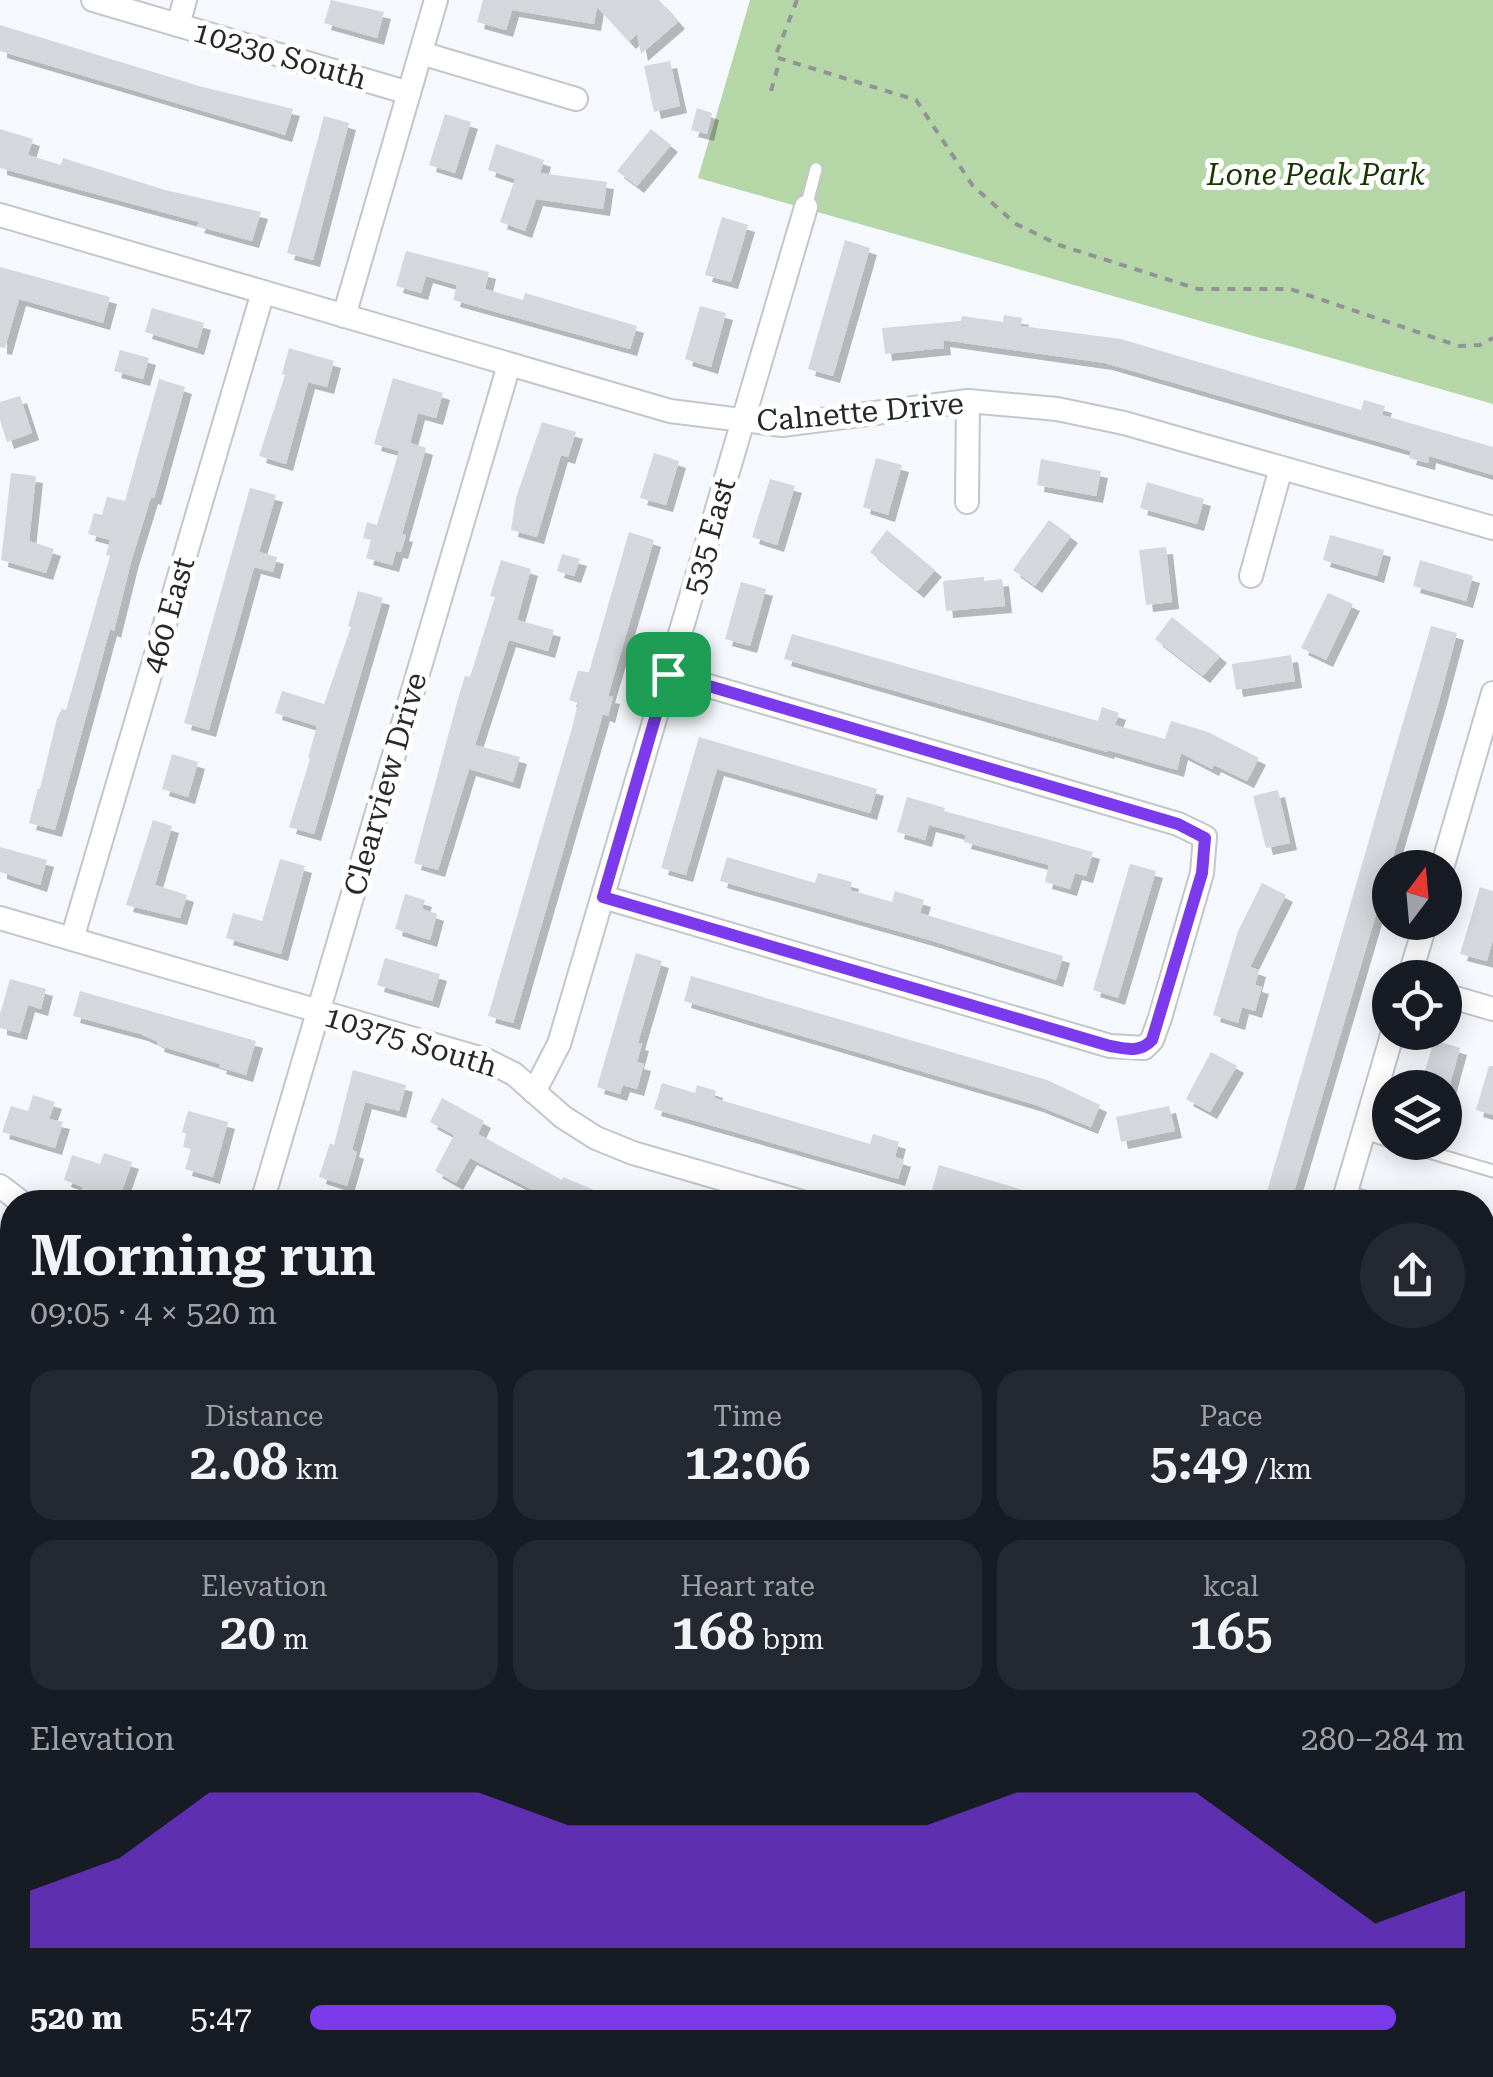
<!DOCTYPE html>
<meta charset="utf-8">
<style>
:root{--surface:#171b24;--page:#242831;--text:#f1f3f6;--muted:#9ea1a6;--accent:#7c3aed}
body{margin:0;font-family:"Roboto Serif",serif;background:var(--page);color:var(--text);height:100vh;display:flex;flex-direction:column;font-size:38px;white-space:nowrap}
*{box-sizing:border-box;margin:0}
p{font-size:32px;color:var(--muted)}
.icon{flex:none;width:55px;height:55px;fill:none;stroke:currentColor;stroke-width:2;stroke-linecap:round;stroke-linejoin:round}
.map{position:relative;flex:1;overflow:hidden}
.details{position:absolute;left:0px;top:1190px;width:1495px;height:888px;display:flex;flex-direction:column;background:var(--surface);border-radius:40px 40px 0 0;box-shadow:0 5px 25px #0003}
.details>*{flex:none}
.needle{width:65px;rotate:16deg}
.fabs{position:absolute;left:1372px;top:850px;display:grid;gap:20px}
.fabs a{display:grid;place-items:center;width:90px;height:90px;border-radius:50%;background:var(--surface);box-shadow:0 5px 25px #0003;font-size:50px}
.pin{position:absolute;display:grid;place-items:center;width:85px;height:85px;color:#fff;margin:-42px;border-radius:20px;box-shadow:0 5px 15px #0006}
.round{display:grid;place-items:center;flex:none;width:105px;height:105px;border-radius:52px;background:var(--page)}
.overview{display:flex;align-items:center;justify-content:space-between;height:170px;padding:0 30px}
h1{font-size:55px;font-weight:600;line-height:75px}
.metrics{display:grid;grid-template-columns:repeat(3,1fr);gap:15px;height:170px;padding:10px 30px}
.metrics div{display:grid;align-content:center;border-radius:25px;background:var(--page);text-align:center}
.metrics b{font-size:50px;font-weight:600}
.metrics small{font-size:28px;font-weight:400}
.metrics p{font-size:28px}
.chart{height:280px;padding:20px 30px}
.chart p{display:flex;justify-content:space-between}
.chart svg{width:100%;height:180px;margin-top:10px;fill:var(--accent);opacity:.7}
ul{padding:0 30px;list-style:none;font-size:32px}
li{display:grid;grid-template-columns:160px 120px 1fr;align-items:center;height:75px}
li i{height:25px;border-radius:12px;background:var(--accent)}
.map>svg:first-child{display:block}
</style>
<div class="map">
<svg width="1493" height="2077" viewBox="0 0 1493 2077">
<defs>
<filter id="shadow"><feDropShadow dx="7" dy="7" stdDeviation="0" flood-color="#0004"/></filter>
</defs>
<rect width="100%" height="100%" fill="#f5f8fc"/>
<polygon fill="#b5d6a6" points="750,0 1493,0 1493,404 698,178"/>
<g fill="#d4d7db" filter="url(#shadow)">
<polygon points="331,0 384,12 377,38 324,23"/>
<polygon points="483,0 659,0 678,22 641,54 637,34 629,42 597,7 594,24 512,10 506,30 477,22"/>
<polygon points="0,25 199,86 293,109 285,135 0,51"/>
<polygon points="670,61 680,106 654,112 644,66"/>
<polygon points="697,108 712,113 707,134 691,130"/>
<polygon points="445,114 471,122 455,173 429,165"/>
<polygon points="324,116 349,123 313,260 287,253"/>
<polygon points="0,129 33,139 28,155 61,165 63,158 165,190 261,212 252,241 197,226 199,222 0,168"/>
<polygon points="651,129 671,145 637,186 617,171"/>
<polygon points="496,144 544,160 540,173 607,182 603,209 536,199 525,231 500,222 515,179 488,170"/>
<polygon points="722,217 748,225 731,282 705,275"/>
<polygon points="845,240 870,248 833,376 808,369"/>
<polygon points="406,251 489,272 485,289 523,300 525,293 637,326 630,349 453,300 457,285 426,276 421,293 396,286"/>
<polygon points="0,267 110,297 103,323 19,299 5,348 0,347"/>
<polygon points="700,306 726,313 711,367 685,359"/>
<polygon points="152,308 204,323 197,348 145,332"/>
<polygon points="1004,315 1022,318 1021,326 1121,339 1361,410 1364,400 1385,406 1382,415 1493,447 1493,475 1429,456 1428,463 1409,458 1411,451 1105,363 943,340 944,348 885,354 882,328 961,321 962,316 1003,322"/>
<polygon points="289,348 334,361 327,387 308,382 286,464 259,456 285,375 282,374"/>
<polygon points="120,350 149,358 143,379 114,371"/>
<polygon points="393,378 443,393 436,418 418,413 410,443 426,448 402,534 406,535 401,552 396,551 392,565 366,558 371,540 363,538 367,522 377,525 399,451 374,444"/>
<polygon points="159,379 185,387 154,498 151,497 131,562 114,631 110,629 55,830 29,823 38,788 40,789 57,718 62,709 66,710 110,556 106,555 110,540 88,534 94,513 102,515 107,497 125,501"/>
<polygon points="20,396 32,433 7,442 0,420 0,402"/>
<polygon points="542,422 576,432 568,457 561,455 537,537 511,530 516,498"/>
<polygon points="654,453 679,461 666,505 640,498"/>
<polygon points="876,458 902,465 888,515 863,507"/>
<polygon points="1041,459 1101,471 1096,496 1037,485"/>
<polygon points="11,473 36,476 29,541 54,549 46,573 1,560"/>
<polygon points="770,479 795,486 777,545 752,537"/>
<polygon points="1147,482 1204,499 1197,524 1140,508"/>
<polygon points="250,488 276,495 259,552 277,557 273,572 254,567 209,730 184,723"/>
<polygon points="1049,520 1071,536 1035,586 1013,570"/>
<polygon points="887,530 935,570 917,591 870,552"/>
<polygon points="629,532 654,540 608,696 613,697 608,716 603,714 513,1023 488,1016 572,728 578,703 569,700 578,671 589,672"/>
<polygon points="1330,535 1384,550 1377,576 1323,560"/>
<polygon points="1166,547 1172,602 1146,605 1139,550"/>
<polygon points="562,554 580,559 574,576 557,571"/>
<polygon points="501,560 531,569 517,620 554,630 548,651 509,640 475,745 520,757 513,782 469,769 438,870 414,863 459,695 465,676 470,677 495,597 490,596"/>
<polygon points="1420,560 1473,576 1466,601 1413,586"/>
<polygon points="984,577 984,581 1002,579 1005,606 946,611 943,581"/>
<polygon points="741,582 766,589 750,646 725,639"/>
<polygon points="358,591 383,598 314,834 289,827 310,759 308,758 317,726 275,713 282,691 324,704 351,627 348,626"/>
<polygon points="1328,593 1353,604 1326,660 1301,648"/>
<polygon points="1172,617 1220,656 1203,676 1155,639"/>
<polygon points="1431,626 1457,633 1439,701 1291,1202 1264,1202"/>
<polygon points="792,634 1098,721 1102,707 1119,713 1115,725 1165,739 1171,721 1208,732 1259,758 1247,781 1214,765 1212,769 1181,753 1177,770 1108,750 1107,752 784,659"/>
<polygon points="1291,655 1295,681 1236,690 1232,664"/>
<polygon points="699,737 877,789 870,813 717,769 686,875 661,868"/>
<polygon points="172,754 198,762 188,797 162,789"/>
<polygon points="1278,790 1290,843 1266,848 1253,796"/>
<polygon points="907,797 945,808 944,811 1093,852 1086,876 1075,873 1070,889 1045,882 1049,865 964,842 966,835 929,825 925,840 897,832"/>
<polygon points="153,820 172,826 155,885 187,895 180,918 126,905"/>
<polygon points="0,847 47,860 40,885 0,872"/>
<polygon points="727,857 815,883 818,873 852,882 850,890 892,902 895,891 924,900 920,913 1063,956 1056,980 933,941 720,881"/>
<polygon points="280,859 305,866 281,954 226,938 233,913 262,921"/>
<polygon points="1130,864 1156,871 1118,998 1093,990"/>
<polygon points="1262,883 1286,895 1250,967 1259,970 1255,985 1262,987 1255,1011 1242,1007 1238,1023 1213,1015 1238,931"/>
<polygon points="1480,887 1493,891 1493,939 1487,961 1460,954"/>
<polygon points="405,894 425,900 422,909 437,914 430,940 395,929"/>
<polygon points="636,953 662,961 638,1043 642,1044 637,1062 644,1064 637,1089 623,1085 620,1094 597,1087"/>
<polygon points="385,958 440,974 432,1001 377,985"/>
<polygon points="691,976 1047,1080 1100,1105 1091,1127 1036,1105 684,1001"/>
<polygon points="10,979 46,989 41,1009 28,1005 20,1033 0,1028 0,1014"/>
<polygon points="80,991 256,1041 246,1075 219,1067 220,1064 157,1045 158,1042 141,1034 73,1016"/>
<polygon points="1434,1040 1460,1048 1449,1088 1420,1088"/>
<polygon points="1211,1052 1237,1066 1210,1112 1186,1099"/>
<polygon points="1489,1066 1493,1066 1493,1115 1476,1110"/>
<polygon points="353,1070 406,1085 399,1111 365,1102 352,1150 357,1152 347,1186 319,1177 330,1143 334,1145"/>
<polygon points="662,1083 695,1093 697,1085 716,1091 714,1098 870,1144 873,1134 899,1142 895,1157 904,1160 898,1179 654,1109"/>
<polygon points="33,1095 55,1102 49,1119 63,1122 55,1148 2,1132 11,1106 28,1111"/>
<polygon points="442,1098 484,1121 478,1134 562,1180 563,1177 622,1202 556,1202 470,1158 456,1183 435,1171 454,1135 430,1122"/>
<polygon points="1169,1106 1175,1131 1121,1142 1116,1117"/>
<polygon points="188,1111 228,1122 213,1177 185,1169 191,1149 183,1147 186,1134 182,1132"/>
<polygon points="104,1153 132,1162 119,1199 102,1193 101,1199 81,1192 83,1187 64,1180 72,1155 100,1164"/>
<polygon points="939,1165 1050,1198 1050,1202 979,1202 932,1190"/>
</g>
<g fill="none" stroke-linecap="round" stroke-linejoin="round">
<g stroke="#c3c6ca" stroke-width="15">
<g id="lane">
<polyline points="806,207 816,169"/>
<polyline points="1364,1133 1390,1141"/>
<polyline points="1395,1142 1493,1171"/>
<polyline points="1346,1192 1384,1202"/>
<polyline points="1482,1231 1493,1234"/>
<polyline points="1482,1487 1493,1489"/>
</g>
</g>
<g stroke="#c3c6ca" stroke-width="26">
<g id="street">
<polyline points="93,0 409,93"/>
<polyline points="178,25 185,0"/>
<polyline points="421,53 576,99"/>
<polyline points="0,215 670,411 782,425 968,401 1057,409 1124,423 1493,528"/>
<polyline points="344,316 436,0"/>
<polyline points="967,502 968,401"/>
<polyline points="1251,576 1281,468"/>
<polyline points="1442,868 1493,693"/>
<polyline points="603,897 1110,1046 1144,1048 1152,1040 1160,1018 1202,873 1205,837 1178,824 668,674"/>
<polyline points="0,918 486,1060 514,1074 563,1117 596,1138 633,1153 802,1202"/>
<polyline points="72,939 263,292"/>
<polyline points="1409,978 1426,922"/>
<polyline points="1445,995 1493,1009"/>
<polyline points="534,1092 559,1044 806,207"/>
<polyline points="0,1186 21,1202"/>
<polyline points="262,1202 509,365"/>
<polyline points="1343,1202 1393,1032"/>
<polyline points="1482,1660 1493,1663"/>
<polyline points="0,1725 12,1729"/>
<polyline points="910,2065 932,2077"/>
<polyline points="1447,2065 1488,2077"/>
<polyline points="4,2077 12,2049"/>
<polyline points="279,2077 282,2065"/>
<polyline points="998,2077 1006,2065"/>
</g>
</g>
<g stroke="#c3c6ca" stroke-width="39">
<g id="primary">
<polyline points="1482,1864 1493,1827"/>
<polyline points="1421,2077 1425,2065"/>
</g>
</g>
<g stroke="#919395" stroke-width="4" stroke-dasharray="8 8" stroke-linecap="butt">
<polyline points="797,0 775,57 916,100 973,186 1016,224 1059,245 1198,289 1290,289 1459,346 1480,345 1493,338"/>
<polyline points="771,91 780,59"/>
<polyline points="1482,1266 1493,1269"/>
<polyline points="1485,1304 1493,1277"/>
<polyline points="1482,1450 1493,1453"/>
</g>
<use href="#lane" stroke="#fff" stroke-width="11"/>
<use href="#street" stroke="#fff" stroke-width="22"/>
<use href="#primary" stroke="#fff" stroke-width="35"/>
</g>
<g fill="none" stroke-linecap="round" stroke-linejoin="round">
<g stroke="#fff" stroke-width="20">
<path id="route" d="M 668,674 L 1178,824 L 1205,838 L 1202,873 L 1152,1040 C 1140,1053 1126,1049 1110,1046 L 603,897 Z"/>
</g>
<use href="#route" stroke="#7c3aed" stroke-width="12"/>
</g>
<g text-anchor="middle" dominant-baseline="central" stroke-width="10" stroke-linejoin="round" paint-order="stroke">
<g font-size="30" fill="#272829" stroke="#fff">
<text transform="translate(280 55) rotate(16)">10230 South</text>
<text transform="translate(860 412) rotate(-5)">Calnette Drive</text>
<text transform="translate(709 536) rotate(-74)">535 East</text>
<text transform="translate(168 615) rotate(-74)">460 East</text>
<text transform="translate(385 784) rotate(-74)">Clearview Drive</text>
<text transform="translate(411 1041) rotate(17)">10375 South</text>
</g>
<g font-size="30" font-style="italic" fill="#163502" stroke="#fff">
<text x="1316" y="174">Lone Peak Park</text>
</g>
</g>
</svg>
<div class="fabs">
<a><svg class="needle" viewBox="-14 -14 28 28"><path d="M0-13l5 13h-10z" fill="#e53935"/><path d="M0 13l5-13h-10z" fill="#9ea1a6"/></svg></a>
<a><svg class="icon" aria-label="locate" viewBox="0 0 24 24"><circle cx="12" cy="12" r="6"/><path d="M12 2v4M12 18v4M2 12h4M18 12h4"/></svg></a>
<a><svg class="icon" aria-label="layers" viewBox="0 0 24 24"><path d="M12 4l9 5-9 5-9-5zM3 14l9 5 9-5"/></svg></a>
</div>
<div class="pin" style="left:668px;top:674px;background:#1e9e55"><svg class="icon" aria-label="arrive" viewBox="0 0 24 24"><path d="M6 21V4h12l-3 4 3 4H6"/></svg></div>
<section class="details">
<div class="overview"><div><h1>Morning run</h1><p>09:05 · 4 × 520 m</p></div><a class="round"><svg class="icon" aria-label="share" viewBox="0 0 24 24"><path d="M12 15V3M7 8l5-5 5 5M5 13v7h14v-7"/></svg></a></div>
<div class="metrics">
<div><p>Distance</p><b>2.08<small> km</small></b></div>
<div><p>Time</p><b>12:06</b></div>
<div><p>Pace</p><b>5:49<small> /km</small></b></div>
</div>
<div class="metrics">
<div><p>Elevation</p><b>20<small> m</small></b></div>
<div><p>Heart rate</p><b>168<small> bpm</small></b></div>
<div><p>kcal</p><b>165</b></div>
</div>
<div class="chart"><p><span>Elevation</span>280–284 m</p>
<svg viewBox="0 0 160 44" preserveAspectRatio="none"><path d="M0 44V30L10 22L20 6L30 6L40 6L50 6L60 14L70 14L80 14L90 14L100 14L110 6L120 6L130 6L140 22L150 38L160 30V44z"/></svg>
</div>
<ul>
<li><b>520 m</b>5:47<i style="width:94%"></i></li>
</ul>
</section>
</div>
